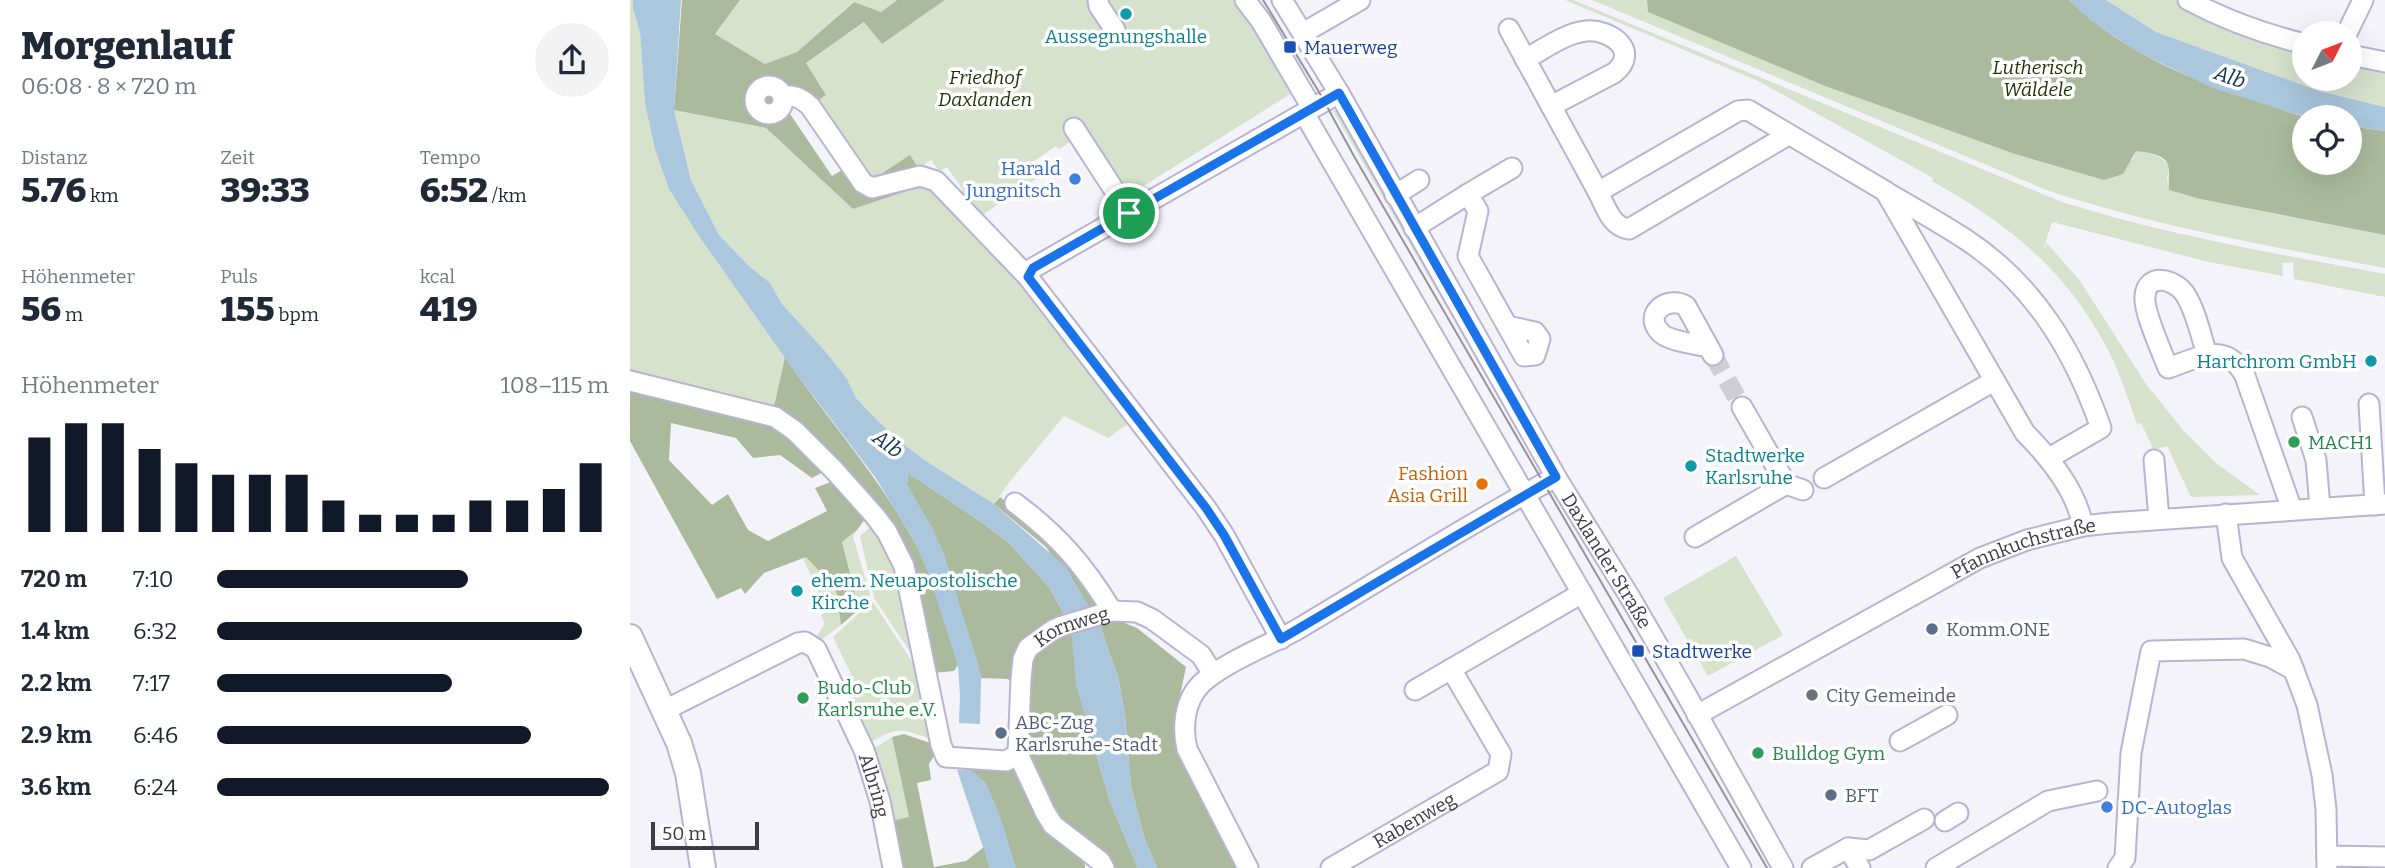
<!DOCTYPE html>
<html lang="de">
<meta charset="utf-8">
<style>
:root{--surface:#fff;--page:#f2f2f3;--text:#1f2937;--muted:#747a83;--accent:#111827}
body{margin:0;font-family:Bitter,serif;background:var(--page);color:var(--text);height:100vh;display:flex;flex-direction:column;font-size:26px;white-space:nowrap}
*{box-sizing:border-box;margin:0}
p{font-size:23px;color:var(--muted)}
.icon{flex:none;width:38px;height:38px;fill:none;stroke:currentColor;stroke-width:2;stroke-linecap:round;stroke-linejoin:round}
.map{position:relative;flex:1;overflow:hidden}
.details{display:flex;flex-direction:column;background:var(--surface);width:630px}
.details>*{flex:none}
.needle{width:46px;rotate:48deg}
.controls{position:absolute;left:1662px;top:21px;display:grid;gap:14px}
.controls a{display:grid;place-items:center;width:70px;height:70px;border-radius:50%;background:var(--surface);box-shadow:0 7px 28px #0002;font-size:35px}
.scale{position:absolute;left:21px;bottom:18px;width:108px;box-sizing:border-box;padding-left:7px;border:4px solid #3d3a47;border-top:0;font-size:19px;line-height:24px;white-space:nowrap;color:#3d3a47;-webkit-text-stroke:5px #fff;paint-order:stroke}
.pin{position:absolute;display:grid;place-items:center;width:60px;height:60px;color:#fff;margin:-30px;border:4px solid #fff;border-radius:50%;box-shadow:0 2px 7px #0007}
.round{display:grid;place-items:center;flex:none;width:74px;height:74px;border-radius:37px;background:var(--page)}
.head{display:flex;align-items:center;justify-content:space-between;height:119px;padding:0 21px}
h1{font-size:38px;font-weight:800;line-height:52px}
.metrics{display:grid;grid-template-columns:repeat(3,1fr);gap:10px;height:119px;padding:7px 21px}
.metrics div{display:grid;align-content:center}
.metrics b{font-size:35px;font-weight:800}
.metrics small{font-size:19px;font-weight:400}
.metrics p{font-size:19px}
.chart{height:196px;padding:14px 21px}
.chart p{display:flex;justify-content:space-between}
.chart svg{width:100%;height:126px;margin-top:7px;stroke:var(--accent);stroke-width:6}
ul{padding:0 21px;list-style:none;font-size:23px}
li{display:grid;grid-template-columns:112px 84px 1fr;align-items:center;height:52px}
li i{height:18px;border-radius:9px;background:var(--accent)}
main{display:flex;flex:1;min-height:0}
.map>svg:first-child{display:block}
</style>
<main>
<section class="details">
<div class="head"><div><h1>Morgenlauf</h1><p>06:08 · 8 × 720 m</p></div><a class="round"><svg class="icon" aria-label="share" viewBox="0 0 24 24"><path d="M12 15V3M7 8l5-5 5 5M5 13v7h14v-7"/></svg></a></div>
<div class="metrics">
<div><p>Distanz</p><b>5.76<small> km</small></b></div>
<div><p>Zeit</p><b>39:33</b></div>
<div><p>Tempo</p><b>6:52<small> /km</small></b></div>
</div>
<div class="metrics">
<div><p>Höhenmeter</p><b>56<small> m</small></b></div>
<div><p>Puls</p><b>155<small> bpm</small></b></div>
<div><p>kcal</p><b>419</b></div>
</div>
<div class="chart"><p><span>Höhenmeter</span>108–115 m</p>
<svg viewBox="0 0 160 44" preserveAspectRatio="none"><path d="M5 44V11M15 44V6M25 44V6M35 44V15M45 44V20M55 44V24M65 44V24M75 44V24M85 44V33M95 44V38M105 44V38M115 44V38M125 44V33M135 44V33M145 44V29M155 44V20"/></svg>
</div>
<ul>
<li><b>720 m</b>7:10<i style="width:64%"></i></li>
<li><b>1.4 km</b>6:32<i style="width:93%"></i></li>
<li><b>2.2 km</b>7:17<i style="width:60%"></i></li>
<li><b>2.9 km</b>6:46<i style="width:80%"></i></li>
<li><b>3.6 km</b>6:24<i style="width:100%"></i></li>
</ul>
</section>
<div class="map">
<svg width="1755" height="868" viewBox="0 0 1755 868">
<rect width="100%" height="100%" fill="#f4f3fa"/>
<g fill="#d6e2cc">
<polygon points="0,0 3,0 3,9 10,32 15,103 116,303 155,357 143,411 0,371"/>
<polygon points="110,0 267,0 251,12 223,2 167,52 135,64 85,34"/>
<polygon points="315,0 604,0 617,17 662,93 496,197 454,133 429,149 426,146 401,163 409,177 351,216 329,193 333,190 317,167 309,171 301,160 289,168 242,180 186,102 196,95 176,63 235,22 252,44"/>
<path d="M 935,0 L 943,0 L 1432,202 C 1537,235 1647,254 1755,274 L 1755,297 L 1664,279 L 1663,262 L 1652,263 L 1653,276 L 1579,262 L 1422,222 L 1413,251 L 1417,243 L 1450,281 L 1516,384 L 1553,430 L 1586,463 L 1630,495 L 1561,497 L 1537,446 L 1524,450 L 1511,423 L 1507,424 C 1499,402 1492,379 1482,358 C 1440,273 1383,227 1302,181 L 1303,178 L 1128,81 Z"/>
<path d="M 962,0 L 1017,0 L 1018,12 L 1195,86 L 1385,154 L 1473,179 L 1503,159 L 1506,151 C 1519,152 1531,155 1539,166 L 1537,178 L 1539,190 L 1570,199 L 1755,235 L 1755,268 C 1643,247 1528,227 1419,191 Z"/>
<polygon points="1476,0 1544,0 1580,18 1675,51 1675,79 1720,79 1720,62 1755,69 1755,107 1689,91 1526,32"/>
<polygon points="702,109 708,112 914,472 912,473"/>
<polygon points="44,110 136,128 223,209 298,184 388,275 499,423 478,438 434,416 381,480 364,504 296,461 268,440 245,418 226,398 217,379 195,351 152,304 140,283 119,266 89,235 61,180"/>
<polygon points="246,522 264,554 285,659 244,598 230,536"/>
<polygon points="227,530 223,537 240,594 237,601 227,611 224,589 212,542"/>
<polygon points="1106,556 1153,635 1078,676 1033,598"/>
<polygon points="176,557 206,589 211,625 190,641 186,637 195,624 191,615 197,612 173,558"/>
<path d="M 240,603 L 244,603 L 290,674 L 304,740 C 271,729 269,725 238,744 L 209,681 L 221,674 L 203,637 Z"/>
<polygon points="262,737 279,818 261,821 240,751"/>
</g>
<g fill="#abba9d">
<polygon points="52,0 110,0 85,34 135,64 167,52 224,2 251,12 267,0 315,0 252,44 234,22 176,63 196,95 186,102 178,99 158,111 202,176 214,169 242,180 280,155 298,184 223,209 136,128 44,110"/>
<path d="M 1017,0 L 1439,0 C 1498,56 1564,81 1639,105 C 1651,109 1663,114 1675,117 L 1675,163 L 1720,163 L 1720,126 L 1755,131 L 1755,235 L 1570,199 L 1539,190 C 1538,183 1540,171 1538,165 C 1535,154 1515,152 1506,151 L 1493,174 L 1474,180 L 1385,154 L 1195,86 L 1018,12 Z"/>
<path d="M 155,357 C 196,417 244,471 280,534 C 303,574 315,621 328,665 L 324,671 L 303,673 L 278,563 L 143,411 Z"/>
<polygon points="0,387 132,420 152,430 195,471 182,478 150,455 123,458 106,438 41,423 39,460 82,505 98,494 118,530 138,541 197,511 185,488 206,480 237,516 227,530 212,542 224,589 227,611 211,625 206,589 176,557 134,573 115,594 111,588 87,599 0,441"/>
<polygon points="278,473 354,524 379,543 419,587 441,627 463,743 480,802 508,868 480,868 439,834 395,762 401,701 391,684 377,679 351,678 313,552 301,527 277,485"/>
<polygon points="370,497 408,526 485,619 507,628 556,667 544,724 547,750 607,868 527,868 515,840 501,787 495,715 488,677 470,626 416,547 364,504"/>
<polygon points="274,734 303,744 305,754 299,764 301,780 287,783 304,867 336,861 354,847 360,868 269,868 261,821 279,817 262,737"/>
<polygon points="340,763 390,763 454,853 455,868 386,868 360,793 354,782 340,770"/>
</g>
<g fill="#aac7dd">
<polygon points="3,0 51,0 44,110 61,180 89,235 119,266 140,283 152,304 195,351 217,379 226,398 245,418 268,440 296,461 364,504 436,567 470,626 488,677 495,715 501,787 515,840 527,868 508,868 480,802 446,685 441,627 419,587 379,543 354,524 278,473 277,485 302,527 313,552 347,660 351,678 350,724 329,723 330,695 328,665 296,567 281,535 245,477 160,365 69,236 39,189 25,149 15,103 10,32 3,9"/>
<polygon points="1439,0 1476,0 1526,32 1689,91 1755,107 1755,131 1720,126 1720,117 1675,117 1583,88 1508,52 1460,20"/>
<path d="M 327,770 C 332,770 339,769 343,772 C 365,784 378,845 386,868 L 360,868 Z"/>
</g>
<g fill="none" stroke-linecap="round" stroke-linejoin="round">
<polyline stroke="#cfced6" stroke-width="19" stroke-dasharray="19 10" stroke-linecap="butt" points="1083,355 1112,407"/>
<g stroke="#b9b3d3" stroke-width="23">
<g id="minor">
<polyline points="468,0 469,6 485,30"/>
<polyline points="615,0 631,21 682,108"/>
<path id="s1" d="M 652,0 L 709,93 L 926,477 L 1001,599 L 1056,694 L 1153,868"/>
<path d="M 1558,0 C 1595,20 1634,34 1675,44"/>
<polyline points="879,29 968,192"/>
<polyline points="673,33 730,0"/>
<polyline points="1717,33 1733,0"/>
<polyline points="1720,55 1755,62"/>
<path d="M 895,59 C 913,50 935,33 956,31 C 981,29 1011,51 984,73 L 921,106"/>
<circle cx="139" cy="100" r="14"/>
<path d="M 153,96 C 165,95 171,98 180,106 L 233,183 L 242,188 L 290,176 L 306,181 L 398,277 L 576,508 L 594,535 L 651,639"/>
<polyline points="674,113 1111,868"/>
<polyline points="444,128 499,213"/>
<path d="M 1158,135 L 999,229 C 981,227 976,207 968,192 L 1108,111 L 1118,110 L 1255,191 L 1395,433 C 1420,458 1446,490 1453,526"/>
<path d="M 1256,192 C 1282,207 1309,222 1335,239 C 1404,284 1444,351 1471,428 L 1419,458"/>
<polyline points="838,194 882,168"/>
<polyline points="765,195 789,180"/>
<polyline points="784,228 838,194 848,211 838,256 894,356 905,355 910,339 905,332 877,326"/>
<polyline points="398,277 403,268 709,93"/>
<path d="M 1078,347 C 1067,344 1037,341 1030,332 C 1013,315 1036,295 1056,306 L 1083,355"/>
<path d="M 1577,355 C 1571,336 1566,311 1555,294 C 1545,279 1517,272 1515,296 C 1513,311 1532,352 1538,368 C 1568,358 1596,340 1615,376 L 1662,510"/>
<polyline points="0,381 145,417 165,431 204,470 245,516 257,532 274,566 311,745 316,757 376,761 388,754"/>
<polyline points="1739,404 1745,505"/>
<polyline points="1112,407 1156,484 1173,490"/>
<polyline points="1672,417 1686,460 1690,508"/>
<polyline points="1524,460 1529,519"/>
<polyline points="1194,478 1364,381"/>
<path d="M 385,503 C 428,535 454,565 482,611"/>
<polyline points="1596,514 1602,558 1660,660 1677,705 1692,775 1696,809 1697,868"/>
<polyline points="1065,537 1156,484"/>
<polyline points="785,690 952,593"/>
<path id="s2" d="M 35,710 L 168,643 L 175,642 L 186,649 L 234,750 L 250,801 L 263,868"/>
<path id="s3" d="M 1067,715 L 1350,558 L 1397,540 L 1453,526 L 1480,523 L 1755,504"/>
<polyline points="1270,741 1317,715"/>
<polyline points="1315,821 1328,813"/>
<polyline points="1218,848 1230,868"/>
<polyline points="1697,856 1755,857"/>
<path id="s4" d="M 474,868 L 470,861 L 423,825 L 415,812 L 388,754 L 391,679 L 393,659 L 398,648 L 423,630 L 432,626 L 482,611 L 507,612 L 522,619 L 571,655 L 583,674"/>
<path d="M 618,868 L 557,749 C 552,728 554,701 571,684 C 594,662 640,645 668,629 C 754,578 838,524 926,477"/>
<path id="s5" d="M 701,868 L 868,771 L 871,754 L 821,669"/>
<polyline points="1182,868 1218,848 1239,850 1294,819"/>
<polyline points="1306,868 1418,801 1467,791"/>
<polyline points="1488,868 1495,858 1501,753 1521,651 1614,649 1640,657 1664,670"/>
</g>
</g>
<g stroke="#b9b3d3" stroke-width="28">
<polyline id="major" points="0,637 49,743 58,773 73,868"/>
</g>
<use href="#minor" stroke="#fff" stroke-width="19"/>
<use href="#major" stroke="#fff" stroke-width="24"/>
<polyline stroke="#95939d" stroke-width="2" points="633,0 689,92 725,158 1137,868"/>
</g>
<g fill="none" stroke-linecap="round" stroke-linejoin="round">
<g stroke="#fff" stroke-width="14">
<polygon id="route" points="709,93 926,477 651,639 594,535 576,508 398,277 403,268"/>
</g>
<use href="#route" stroke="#1a73e8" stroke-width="9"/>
</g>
<g fill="#0f9aa8" stroke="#fff" stroke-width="2.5">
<circle cx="496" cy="14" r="7"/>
<circle cx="1741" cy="361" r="7"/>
<circle cx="1061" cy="466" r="7"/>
<circle cx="167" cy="591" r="7"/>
</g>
<g fill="#1a4fb4" stroke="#fff" stroke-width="2.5">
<rect x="653" y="40" width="14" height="14" rx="3.5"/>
<rect x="1001" y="644" width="14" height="14" rx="3.5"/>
</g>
<g fill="#3f7fe0" stroke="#fff" stroke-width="2.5">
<circle cx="445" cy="179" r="7"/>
<circle cx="1477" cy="807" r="7"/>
</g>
<g fill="#2e9e5b" stroke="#fff" stroke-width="2.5">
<circle cx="1664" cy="442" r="7"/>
<circle cx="173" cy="698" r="7"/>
<circle cx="1128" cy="753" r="7"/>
</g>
<circle fill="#e8710a" stroke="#fff" stroke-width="2.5" cx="852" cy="484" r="7"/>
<g fill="#5c6f8a" stroke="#fff" stroke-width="2.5">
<circle cx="1302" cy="629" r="7"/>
<circle cx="371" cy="733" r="7"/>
<circle cx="1201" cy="795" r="7"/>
</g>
<circle fill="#6b7280" stroke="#fff" stroke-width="2.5" cx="1182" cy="695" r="7"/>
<g text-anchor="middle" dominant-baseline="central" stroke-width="7" stroke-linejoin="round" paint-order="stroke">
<g font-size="19" fill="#0d838f" stroke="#fff" text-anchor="start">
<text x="496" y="36" text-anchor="middle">Aussegnungshalle</text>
<text x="1727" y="361" text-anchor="end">Hartchrom GmbH</text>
<text x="1075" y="455">Stadtwerke<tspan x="1075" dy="22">Karlsruhe</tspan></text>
<text x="181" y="580">ehem. Neuapostolische<tspan x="181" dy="22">Kirche</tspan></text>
</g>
<g font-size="19" fill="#164399" stroke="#fff" text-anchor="start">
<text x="674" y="47">Mauerweg</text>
<text x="1022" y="651">Stadtwerke</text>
</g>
<g font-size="19" font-style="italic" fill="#1d3102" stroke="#fff">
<text x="1408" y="67">Lutherisch<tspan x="1408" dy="22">Wäldele</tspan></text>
<text x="355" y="77">Friedhof<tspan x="355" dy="22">Daxlanden</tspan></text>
</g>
<g font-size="19" fill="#366cbe" stroke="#fff" text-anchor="end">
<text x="431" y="168">Harald<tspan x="431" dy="22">Jungnitsch</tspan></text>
<text x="1491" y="807" text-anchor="start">DC-Autoglas</text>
</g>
<g font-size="19" fill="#27864d" stroke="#fff" text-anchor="start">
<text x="1678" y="442">MACH1</text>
<text x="187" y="687">Budo-Club<tspan x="187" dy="22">Karlsruhe e.V.</tspan></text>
<text x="1142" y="753">Bulldog Gym</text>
</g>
<g font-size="19" fill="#c56008" stroke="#fff" text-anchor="end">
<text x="838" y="473">Fashion<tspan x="838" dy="22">Asia Grill</tspan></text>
</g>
<g font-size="19" fill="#3d3a47" stroke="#fff">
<text stroke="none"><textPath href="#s3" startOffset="368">Pfannkuchstraße</textPath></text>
<text stroke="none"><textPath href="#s1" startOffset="648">Daxlander Straße</textPath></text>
<text stroke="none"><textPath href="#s4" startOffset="303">Kornweg</textPath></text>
<text stroke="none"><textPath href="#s2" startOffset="318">Albring</textPath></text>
<text stroke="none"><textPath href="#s5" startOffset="96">Rabenweg</textPath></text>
</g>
<g font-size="19" fill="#4e5e75" stroke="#fff" text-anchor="start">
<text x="1316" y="629">Komm.ONE</text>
<text x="385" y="722">ABC-Zug<tspan x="385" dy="22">Karlsruhe-Stadt</tspan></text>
<text x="1215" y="795">BFT</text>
</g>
<g font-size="19" fill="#5b616d" stroke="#fff" text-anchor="start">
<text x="1196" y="695">City Gemeinde</text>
</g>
<g font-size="21" font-style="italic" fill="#0d324a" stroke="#fff">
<text transform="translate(1600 77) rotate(19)">Alb</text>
<text transform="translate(258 444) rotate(37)">Alb</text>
</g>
</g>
</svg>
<div class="controls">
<a><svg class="needle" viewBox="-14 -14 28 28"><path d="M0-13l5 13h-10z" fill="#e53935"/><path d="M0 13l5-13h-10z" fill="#747a83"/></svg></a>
<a><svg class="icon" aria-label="locate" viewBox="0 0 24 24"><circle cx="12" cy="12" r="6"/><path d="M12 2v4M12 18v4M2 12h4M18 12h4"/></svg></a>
</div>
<div class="scale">50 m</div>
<div class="pin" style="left:499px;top:213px;background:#1e9e55"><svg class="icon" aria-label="arrive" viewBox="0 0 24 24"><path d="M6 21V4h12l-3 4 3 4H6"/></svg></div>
</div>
</main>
